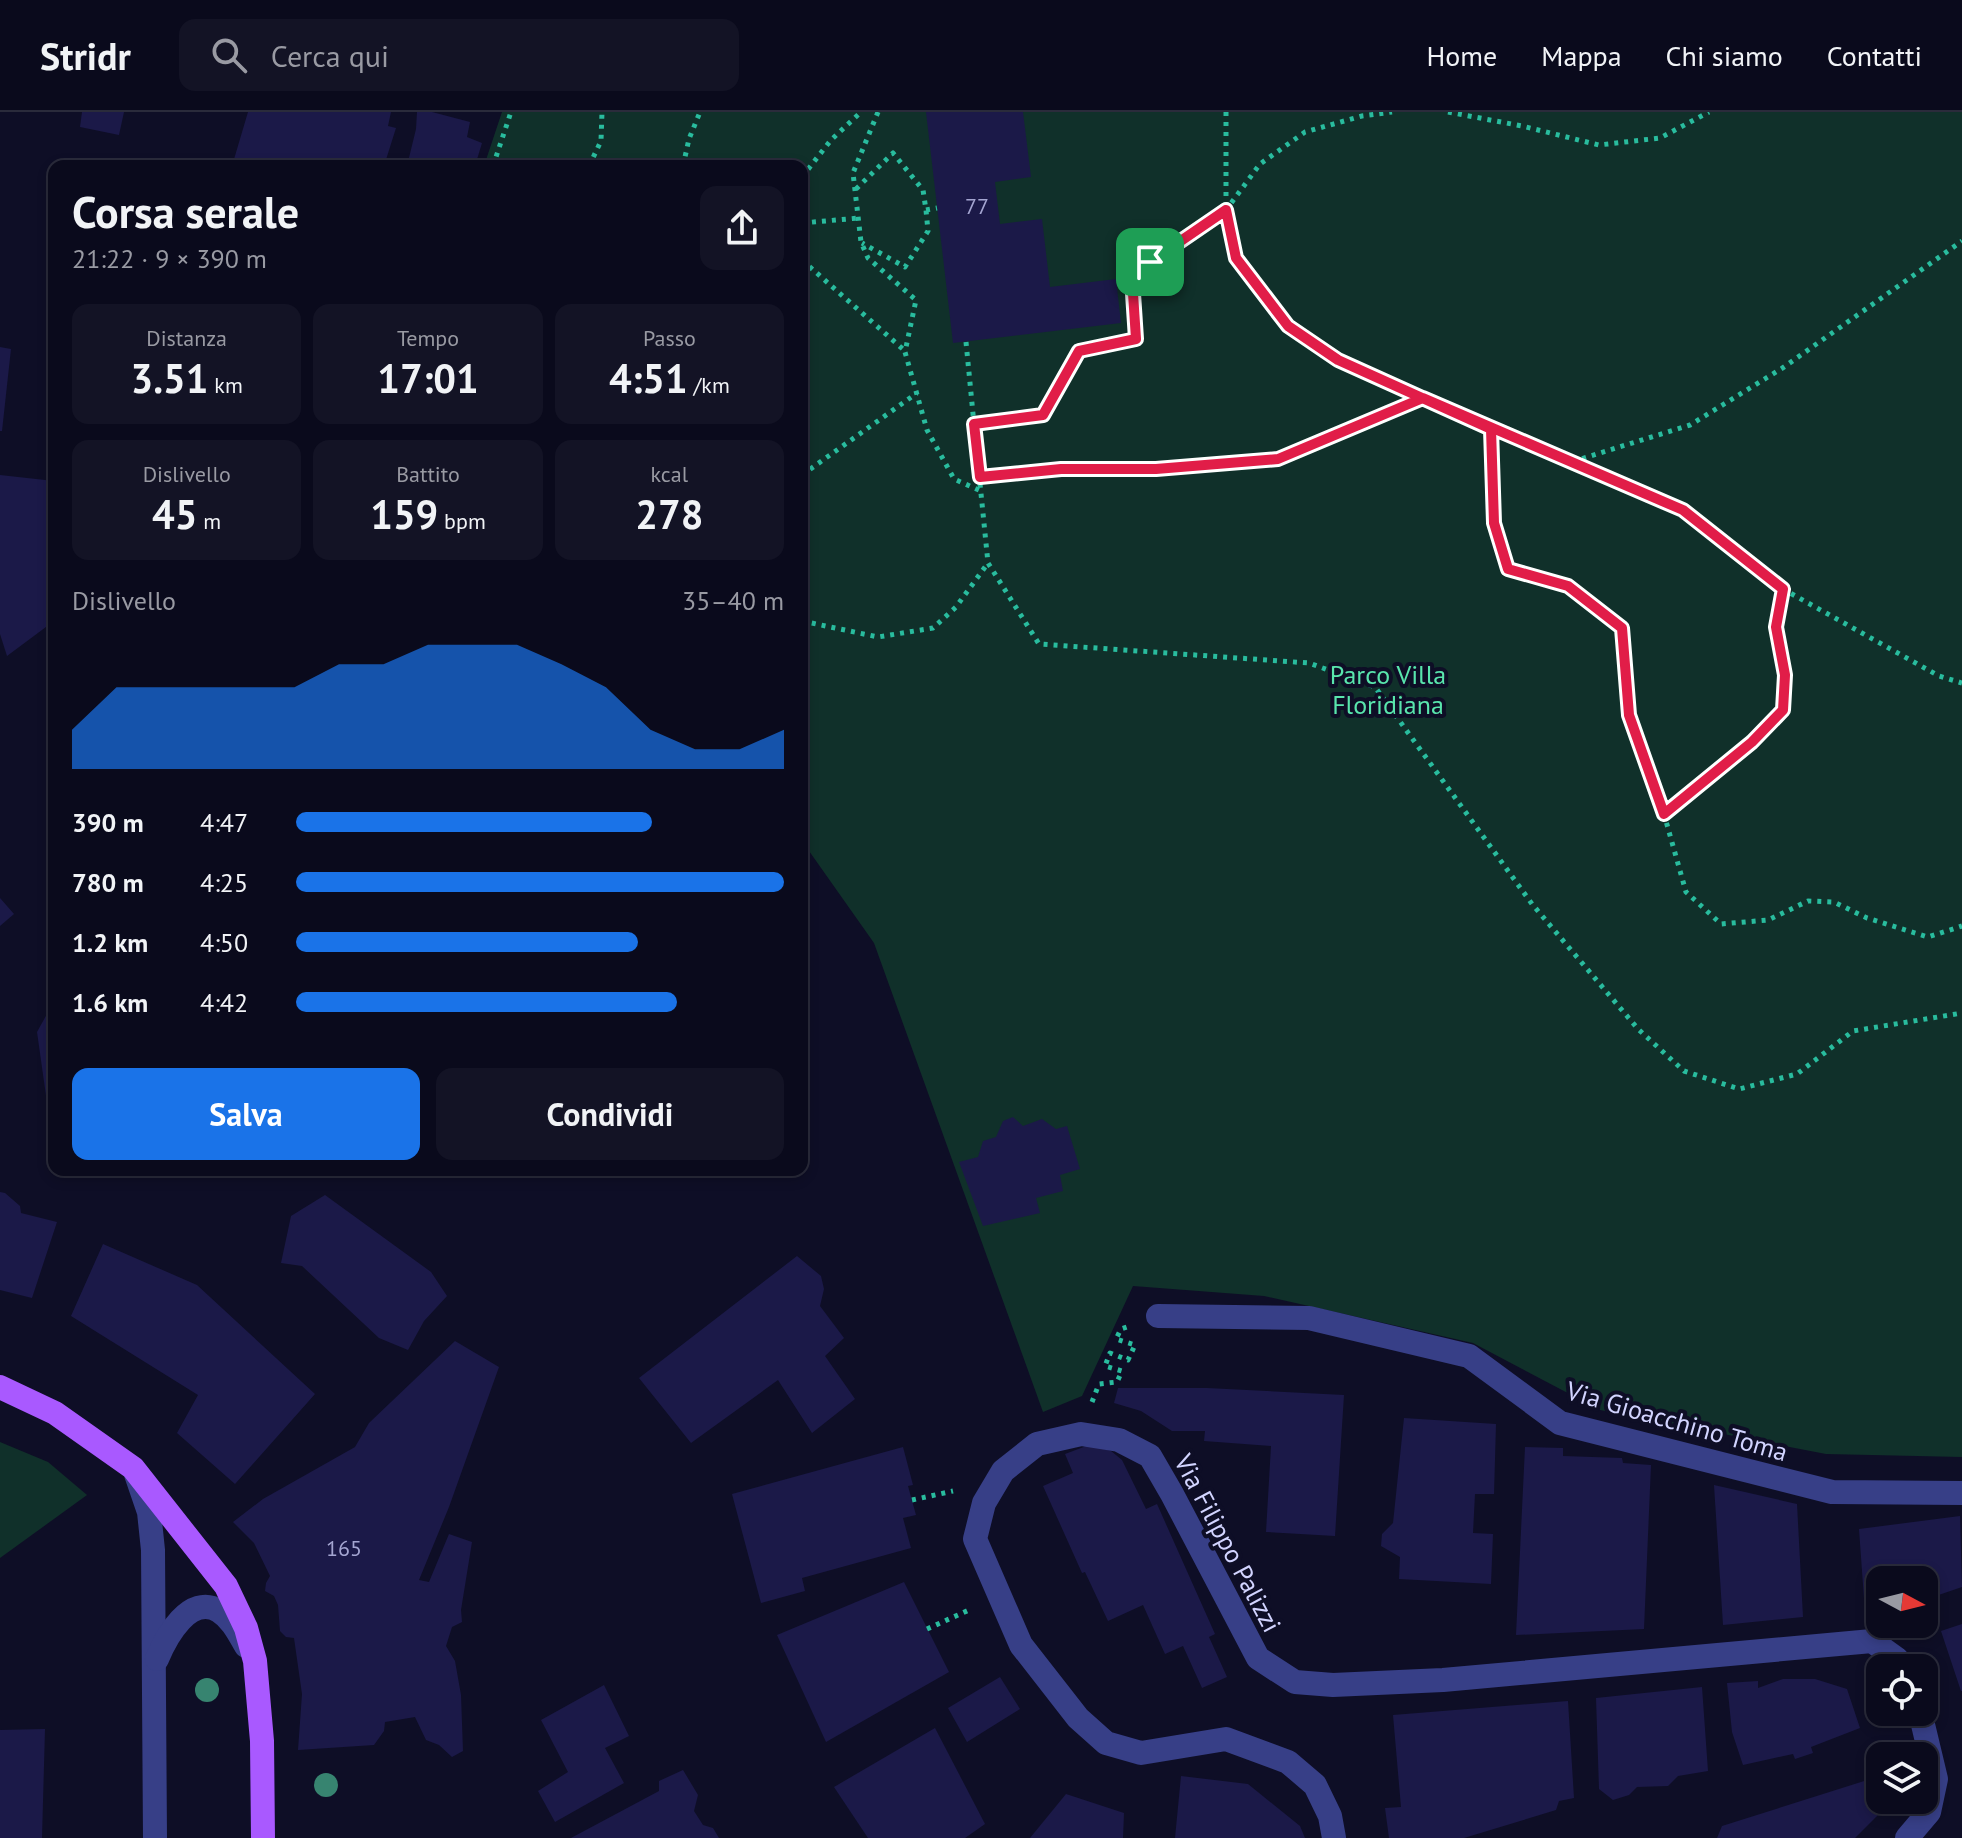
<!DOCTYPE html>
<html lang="it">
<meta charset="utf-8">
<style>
:root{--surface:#0a0a1c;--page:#131325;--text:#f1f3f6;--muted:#999aa3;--line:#2a2b3b;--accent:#1a73e8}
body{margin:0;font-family:"PT Sans",sans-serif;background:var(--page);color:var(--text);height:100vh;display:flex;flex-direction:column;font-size:30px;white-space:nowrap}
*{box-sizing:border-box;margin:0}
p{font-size:26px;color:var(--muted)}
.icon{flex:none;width:44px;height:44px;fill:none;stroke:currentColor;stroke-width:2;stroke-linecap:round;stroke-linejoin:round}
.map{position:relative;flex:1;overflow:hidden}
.panel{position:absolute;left:48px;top:48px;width:760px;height:1016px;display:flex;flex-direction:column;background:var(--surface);border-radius:16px;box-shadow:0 4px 12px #0003,0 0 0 2px var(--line)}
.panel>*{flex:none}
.needle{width:52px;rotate:97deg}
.buttons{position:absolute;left:1866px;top:1454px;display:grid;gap:16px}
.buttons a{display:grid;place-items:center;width:72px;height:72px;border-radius:16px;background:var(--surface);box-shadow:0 4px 12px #0003,0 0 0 2px var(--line);font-size:40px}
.pin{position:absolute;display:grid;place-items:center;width:68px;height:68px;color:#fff;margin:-34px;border-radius:16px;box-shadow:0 4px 12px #0006}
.round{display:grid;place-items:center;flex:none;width:84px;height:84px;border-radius:16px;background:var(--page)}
.overview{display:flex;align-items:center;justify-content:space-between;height:136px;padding:0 24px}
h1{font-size:44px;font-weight:800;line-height:60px}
.metrics{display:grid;grid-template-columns:repeat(3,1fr);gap:12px;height:136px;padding:8px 24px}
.metrics div{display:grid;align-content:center;border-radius:16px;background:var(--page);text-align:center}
.metrics b{font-size:40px;font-weight:800}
.metrics small{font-size:22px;font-weight:400}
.metrics p{font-size:22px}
.chart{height:224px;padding:16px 24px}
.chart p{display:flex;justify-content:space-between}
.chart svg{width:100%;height:144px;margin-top:8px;fill:var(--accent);opacity:.7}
.primary-button{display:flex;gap:16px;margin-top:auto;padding:16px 24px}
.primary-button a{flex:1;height:92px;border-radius:16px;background:var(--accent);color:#fff;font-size:32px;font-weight:800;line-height:92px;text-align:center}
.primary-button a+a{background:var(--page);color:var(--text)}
ul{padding:0 24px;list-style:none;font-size:26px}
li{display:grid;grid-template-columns:128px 96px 1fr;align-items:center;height:60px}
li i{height:20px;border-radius:10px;background:var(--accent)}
header{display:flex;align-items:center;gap:48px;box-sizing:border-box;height:112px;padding:0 40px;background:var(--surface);border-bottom:2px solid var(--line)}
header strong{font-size:38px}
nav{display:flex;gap:44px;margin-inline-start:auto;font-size:28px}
.search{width:560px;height:72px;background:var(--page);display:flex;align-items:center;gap:20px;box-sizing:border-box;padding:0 28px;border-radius:16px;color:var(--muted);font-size:30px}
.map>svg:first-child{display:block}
</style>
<header>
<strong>Stridr</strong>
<div class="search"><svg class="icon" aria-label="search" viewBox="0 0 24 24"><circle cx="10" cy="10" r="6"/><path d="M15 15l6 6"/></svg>Cerca qui</div>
<nav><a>Home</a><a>Mappa</a><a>Chi siamo</a><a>Contatti</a></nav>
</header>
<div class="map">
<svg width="1962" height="1726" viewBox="0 0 1962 1726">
<rect width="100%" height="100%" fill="#0e0e26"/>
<g fill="#10302a">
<polygon points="502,0 1962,0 1962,1345 1826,1342 1600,1298 1473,1231 1264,1184 1133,1174 1082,1284 1043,1300 874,831 802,729 802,54 484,54"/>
<polygon points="0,1330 48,1350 87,1383 0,1446"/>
</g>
<g fill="#1b1948">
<polygon points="82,0 124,0 119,23 80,15"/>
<polygon points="248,0 391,0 388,14 396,16 384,54 232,54"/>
<polygon points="417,0 432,0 470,10 467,25 482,31 475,54 407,54 416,17"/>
<polygon points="926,0 1023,0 1031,65 995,70 1000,112 1042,107 1050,175 1116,167 1121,211 953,231"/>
<polygon points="0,235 11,237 2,319 0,319"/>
<polygon points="0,363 54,369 54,509 7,544 0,522"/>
<polygon points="0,786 14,802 0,814"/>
<polygon points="54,900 54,1026 52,1026 37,920 47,902"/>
<polygon points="1013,1005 1023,1014 1042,1007 1056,1017 1067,1014 1080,1057 1060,1063 1063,1079 1036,1086 1040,1101 983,1114 959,1050 978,1045 983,1029 996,1025 1003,1009"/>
<polygon points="0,1080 5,1081 20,1094 21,1101 57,1110 32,1186 0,1178"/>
<polygon points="325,1083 431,1160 447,1184 424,1209 408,1238 379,1226 302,1154 281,1151 291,1104"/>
<polygon points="103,1132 197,1173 315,1282 235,1372 177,1321 198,1283 71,1204"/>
<polygon points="797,1144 821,1164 824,1177 820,1194 844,1226 825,1244 855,1287 812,1321 778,1268 691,1331 639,1266"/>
<polygon points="455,1229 499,1255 449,1395 419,1468 429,1470 449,1422 472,1430 461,1498 462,1510 452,1515 446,1534 455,1549 461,1583 463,1639 452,1645 439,1633 426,1628 415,1605 385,1610 384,1619 374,1633 298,1638 302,1582 294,1526 286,1525 280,1519 278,1493 274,1484 265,1479 266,1471 270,1464 254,1431 233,1410 263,1387 355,1335 369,1311"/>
<polygon points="1118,1276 1207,1276 1344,1283 1335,1424 1266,1420 1271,1334 1204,1329 1205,1319 1172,1319 1141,1299 1114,1291"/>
<polygon points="1404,1306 1496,1312 1494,1382 1475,1382 1473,1421 1493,1422 1491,1472 1399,1467 1400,1445 1381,1434 1382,1422 1393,1411"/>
<polygon points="1089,1333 1111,1339 1122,1348 1146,1397 1157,1392 1215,1522 1209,1525 1227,1565 1202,1576 1183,1534 1165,1542 1143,1493 1108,1509 1085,1460 1082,1461 1043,1374 1073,1361 1065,1342"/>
<polygon points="903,1335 913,1373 908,1374 916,1403 903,1406 911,1436 802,1466 805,1479 761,1491 732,1382"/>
<polygon points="1525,1335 1563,1336 1563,1344 1622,1346 1623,1351 1651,1353 1644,1517 1516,1523"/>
<polygon points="1714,1373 1797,1392 1803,1505 1723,1513"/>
<polygon points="1960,1404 1962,1475 1924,1488 1924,1468 1880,1468 1880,1501 1865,1501 1859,1417"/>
<polygon points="904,1470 949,1560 826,1630 777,1523"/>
<polygon points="1962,1512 1962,1579 1961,1579 1941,1519"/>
<polygon points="1000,1565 1020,1597 967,1630 948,1596"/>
<polygon points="1783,1567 1815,1567 1847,1577 1860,1616 1811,1635 1813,1641 1795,1647 1793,1642 1743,1653 1732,1620 1727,1571 1758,1569 1758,1576"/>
<polygon points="604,1573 629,1624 605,1636 624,1671 555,1710 538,1679 568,1660 541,1608"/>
<polygon points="1702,1575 1708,1659 1678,1664 1668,1674 1637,1675 1629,1683 1613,1688 1599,1677 1596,1586"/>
<polygon points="1568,1589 1574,1686 1559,1689 1556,1698 1464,1726 1389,1726 1385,1696 1401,1695 1393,1603"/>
<polygon points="935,1616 985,1712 965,1726 868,1726 834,1675"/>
<polygon points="45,1617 42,1726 0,1726 0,1618"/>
<polygon points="683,1658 698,1683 694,1699 703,1713 713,1716 719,1726 571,1726 659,1679 659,1669"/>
<polygon points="1181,1664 1248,1672 1300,1714 1305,1726 1175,1726"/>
<polygon points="1880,1664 1880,1688 1889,1688 1890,1691 1855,1726 1717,1726 1722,1714"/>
<polygon points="1066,1682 1124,1701 1123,1726 1030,1726"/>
</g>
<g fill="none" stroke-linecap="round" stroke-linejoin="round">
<g stroke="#29bc9e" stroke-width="5" stroke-dasharray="4 6" stroke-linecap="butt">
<polyline points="878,0 853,61 861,130 868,146 916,188 905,240 927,318 954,367 981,379"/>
<polyline points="1226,0 1226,98 1236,146 1288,214 1338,248 1568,351 1690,313 1784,255 1962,129"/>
<polyline points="1448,0 1522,14 1599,33 1660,26 1709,0"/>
<polyline points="493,54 511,0"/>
<polyline points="589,54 601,29 602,0"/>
<polyline points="683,54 689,27 700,0"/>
<polyline points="802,65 831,28 861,0"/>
<polyline points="856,77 893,41 923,78 926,98 928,119 905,155 862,131"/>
<polyline points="926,98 937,96"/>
<polyline points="802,111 859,106"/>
<polyline points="802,148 905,239"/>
<polyline points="966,230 974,312 1043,303 1079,239 1136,227 1132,166 1150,150 1226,98 1260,52 1305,20 1362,4 1392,0"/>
<polyline points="974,312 988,451 1039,532 1309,551 1375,575 1532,792 1638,917 1684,959 1739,977 1797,962 1853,919 1962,901"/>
<polyline points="1491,317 1494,411 1508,457 1568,474 1622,516 1629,603 1664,702"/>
<polyline points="1569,351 1683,398 1783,477 1939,564 1962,571"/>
<polyline points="802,363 917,281"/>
<polyline points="980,365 1061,357 1156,357 1278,347 1422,287"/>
<polyline points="1783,477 1776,515 1785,563 1783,598 1752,630 1664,702 1686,780 1721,812 1768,808 1808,789 1834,790 1867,806 1928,825 1962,814"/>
<polyline points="802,509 878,525 933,516 956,495 988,451"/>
<polyline points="1092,1290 1099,1272 1117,1270 1122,1259 1105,1254 1110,1241 1128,1248 1135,1233 1116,1227 1121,1217 1127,1215"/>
<polyline points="912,1388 953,1379"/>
<polyline points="927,1517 969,1498"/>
</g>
<g stroke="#373f87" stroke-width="24">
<polyline points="1158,1204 1309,1206 1469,1244 1560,1311 1832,1380 1962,1381"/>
<polyline points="136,1362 149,1400 153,1438 155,1726"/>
<path d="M 157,1547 C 166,1525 190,1481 219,1499 C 232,1507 239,1522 246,1534"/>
<polyline points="1334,1726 1330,1704 1315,1673 1288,1650 1226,1627 1141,1641 1106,1631 1078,1606 1021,1533 975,1427 984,1391 1003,1359 1037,1332 1081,1322 1119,1328 1150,1344 1172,1382 1258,1546 1295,1570 1333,1573 1443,1568 1872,1529 1897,1547 1903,1556"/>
<polyline points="1907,1726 1929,1700 1936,1667 1920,1600"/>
</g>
<polyline stroke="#a959ff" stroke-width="24" points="0,1275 55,1301 133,1356 226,1474 246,1516 255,1549 262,1629 263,1726"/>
</g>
<g fill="#378470">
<circle cx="207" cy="1578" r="12"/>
<circle cx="326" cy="1673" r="12"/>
</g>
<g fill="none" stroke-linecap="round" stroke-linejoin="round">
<g stroke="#fff" stroke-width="16">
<polyline id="route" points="1150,150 1132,166 1136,227 1079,239 1043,303 974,312 980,365 1061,357 1156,357 1278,347 1423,286 1683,398 1783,477 1776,515 1785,563 1783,598 1752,630 1664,702 1629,603 1622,516 1568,474 1508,457 1494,411 1491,317 1338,248 1288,214 1236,146 1226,98 1150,150"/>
</g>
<use href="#route" stroke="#e11d48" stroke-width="10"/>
</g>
<g text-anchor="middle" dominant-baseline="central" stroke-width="8" stroke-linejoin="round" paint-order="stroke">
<g font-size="22" fill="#a4a5d1">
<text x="977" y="94">77</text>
<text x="344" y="1436">165</text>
</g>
<g font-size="26" fill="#59e5ad" stroke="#0e0e26">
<text x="1388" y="562">Parco Villa<tspan x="1388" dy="30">Floridiana</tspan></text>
</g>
<g font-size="26" fill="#d2d4ff" stroke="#0e0e26">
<text transform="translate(1677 1309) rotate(16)">Via Gioacchino Toma</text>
<text transform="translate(1228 1431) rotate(62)">Via Filippo Palizzi</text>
</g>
</g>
</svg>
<div class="buttons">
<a><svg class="needle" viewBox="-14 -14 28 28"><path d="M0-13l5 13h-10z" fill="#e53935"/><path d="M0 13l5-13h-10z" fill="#999aa3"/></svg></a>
<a><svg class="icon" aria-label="locate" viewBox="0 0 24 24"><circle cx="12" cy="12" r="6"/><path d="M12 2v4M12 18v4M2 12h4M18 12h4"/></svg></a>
<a><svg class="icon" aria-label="layers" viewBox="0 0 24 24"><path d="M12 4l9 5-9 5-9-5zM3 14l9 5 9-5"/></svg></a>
</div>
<div class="pin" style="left:1150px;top:150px;background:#1e9e55"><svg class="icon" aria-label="arrive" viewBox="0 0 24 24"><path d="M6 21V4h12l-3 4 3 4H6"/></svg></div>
<section class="panel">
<div class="overview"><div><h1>Corsa serale</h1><p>21:22 · 9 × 390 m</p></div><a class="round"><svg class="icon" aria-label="share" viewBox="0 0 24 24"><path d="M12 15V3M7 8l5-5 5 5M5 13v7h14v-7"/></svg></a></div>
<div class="metrics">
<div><p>Distanza</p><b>3.51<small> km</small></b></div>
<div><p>Tempo</p><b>17:01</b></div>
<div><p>Passo</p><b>4:51<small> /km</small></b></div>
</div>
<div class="metrics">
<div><p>Dislivello</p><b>45<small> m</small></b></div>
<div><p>Battito</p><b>159<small> bpm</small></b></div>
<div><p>kcal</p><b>278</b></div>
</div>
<div class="chart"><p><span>Dislivello</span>35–40 m</p>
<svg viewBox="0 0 160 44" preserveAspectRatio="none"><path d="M0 44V32L10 19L20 19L30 19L40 19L50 19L60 12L70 12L80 6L90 6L100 6L110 12L120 19L130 32L140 38L150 38L160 32V44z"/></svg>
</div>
<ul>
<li><b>390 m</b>4:47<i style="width:73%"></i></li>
<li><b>780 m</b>4:25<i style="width:100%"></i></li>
<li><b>1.2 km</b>4:50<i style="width:70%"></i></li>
<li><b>1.6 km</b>4:42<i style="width:78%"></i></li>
</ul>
<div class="primary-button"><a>Salva</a><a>Condividi</a></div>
</section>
</div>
